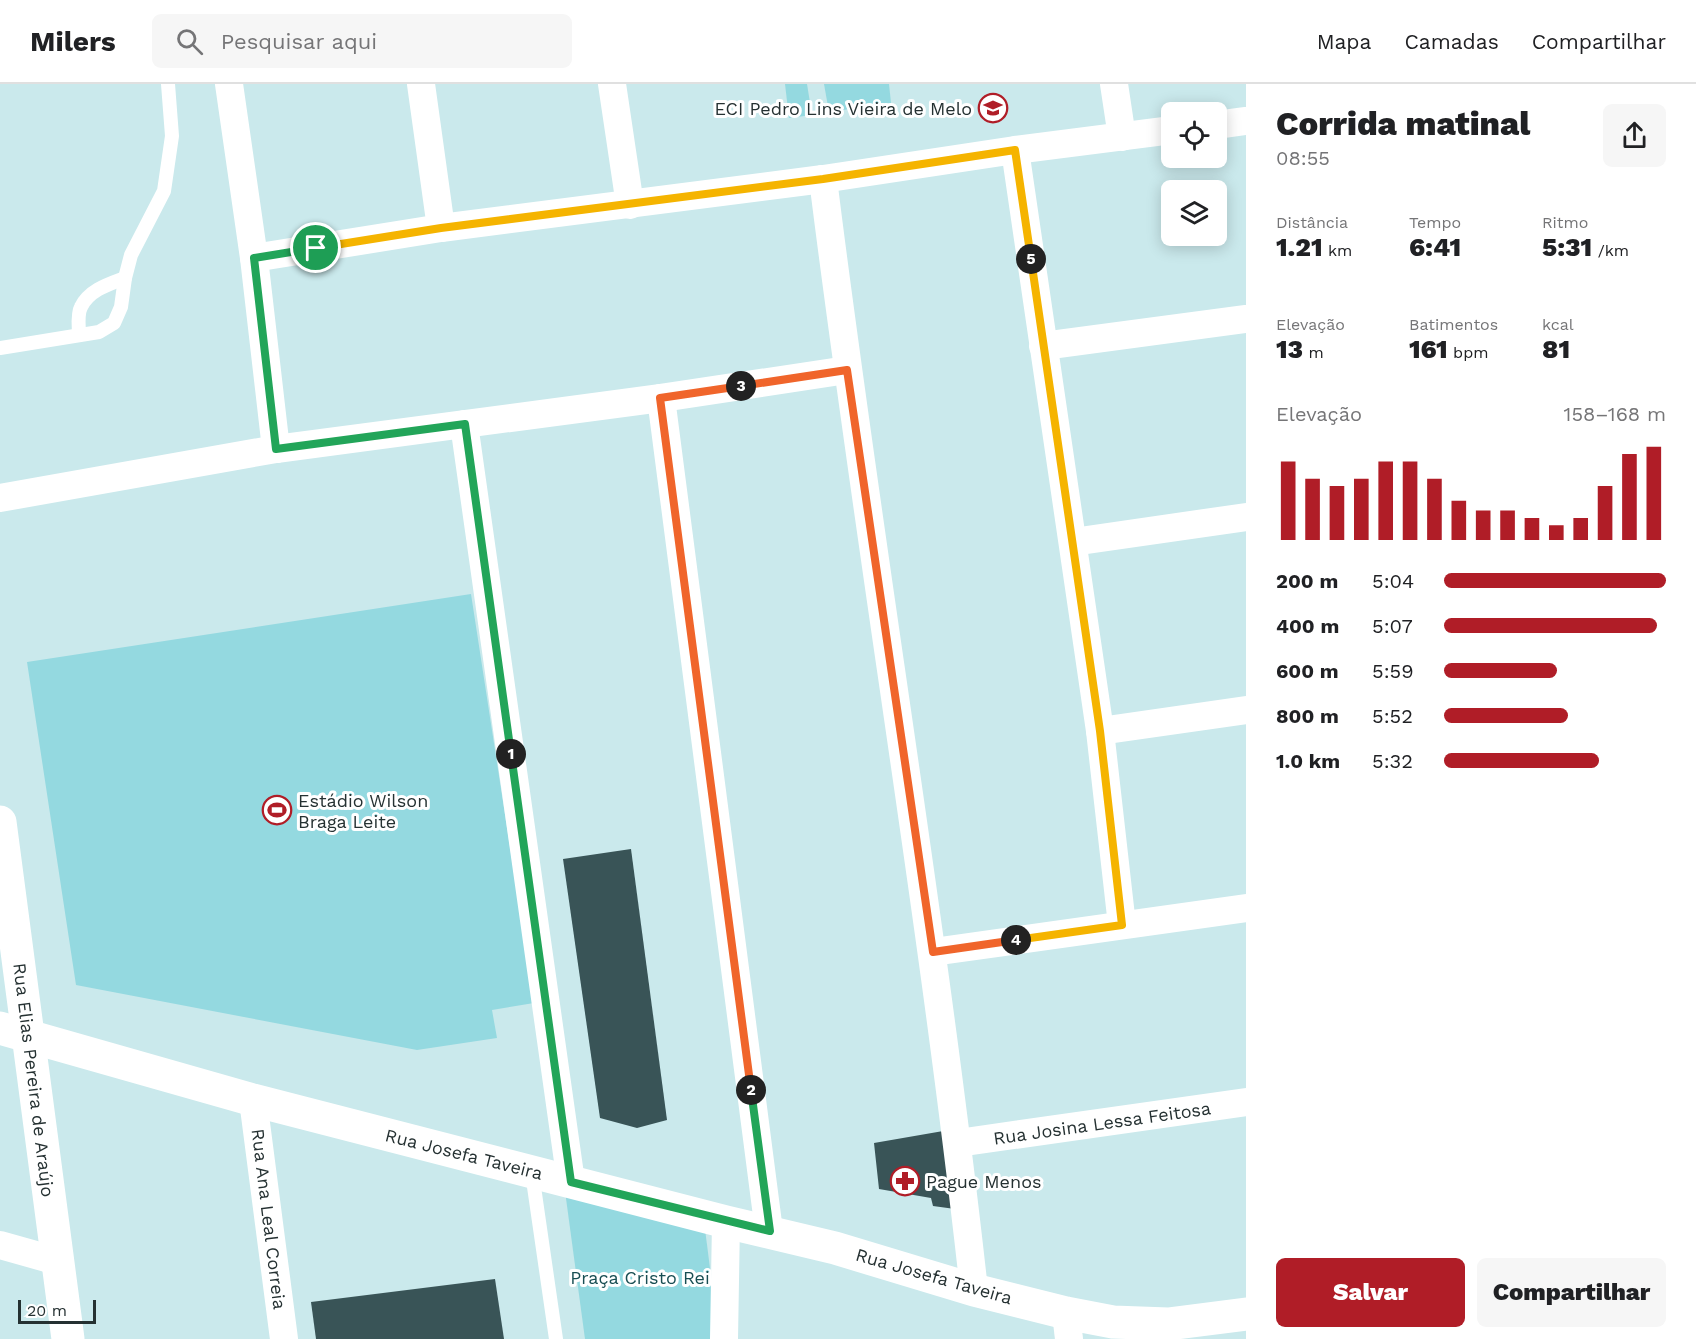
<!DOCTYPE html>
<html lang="pt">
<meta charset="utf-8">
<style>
:root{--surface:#fff;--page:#f6f6f6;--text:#202124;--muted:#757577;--line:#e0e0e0;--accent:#b01d27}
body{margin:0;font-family:"Work Sans",sans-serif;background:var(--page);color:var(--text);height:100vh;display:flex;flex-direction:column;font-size:22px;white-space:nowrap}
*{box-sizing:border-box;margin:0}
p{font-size:20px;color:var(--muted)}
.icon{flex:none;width:33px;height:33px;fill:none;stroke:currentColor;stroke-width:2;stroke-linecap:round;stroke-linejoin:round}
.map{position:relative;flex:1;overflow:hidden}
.details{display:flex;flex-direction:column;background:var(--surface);width:450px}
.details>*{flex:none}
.tools{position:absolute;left:1161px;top:18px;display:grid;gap:12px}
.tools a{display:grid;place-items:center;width:66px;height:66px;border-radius:9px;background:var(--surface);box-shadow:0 3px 15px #0003;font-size:30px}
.scale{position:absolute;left:18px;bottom:15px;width:78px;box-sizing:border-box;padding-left:6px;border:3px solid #253132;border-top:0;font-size:16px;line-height:21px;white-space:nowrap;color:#253132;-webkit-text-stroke:4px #fff;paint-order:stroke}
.pin{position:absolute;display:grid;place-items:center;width:51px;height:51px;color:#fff;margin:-26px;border:3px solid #fff;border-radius:50%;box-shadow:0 2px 6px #0007}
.km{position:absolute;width:30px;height:30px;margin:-15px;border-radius:50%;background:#222;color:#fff;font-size:16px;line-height:30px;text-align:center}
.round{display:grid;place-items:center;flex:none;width:63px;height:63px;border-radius:9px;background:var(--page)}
.overview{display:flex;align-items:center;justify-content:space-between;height:102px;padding:0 30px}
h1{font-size:33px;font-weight:800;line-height:45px}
.metrics{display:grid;grid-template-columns:repeat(3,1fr);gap:9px;height:102px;padding:6px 30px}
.metrics div{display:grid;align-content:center}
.metrics b{font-size:26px;font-weight:800}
.metrics small{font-size:16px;font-weight:400}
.metrics p{font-size:16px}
.chart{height:168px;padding:12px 30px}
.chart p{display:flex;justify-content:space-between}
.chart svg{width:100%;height:108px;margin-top:6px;stroke:var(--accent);stroke-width:6}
.cta{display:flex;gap:12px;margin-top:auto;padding:12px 30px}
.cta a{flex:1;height:69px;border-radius:9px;background:var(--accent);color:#fff;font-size:24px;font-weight:800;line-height:69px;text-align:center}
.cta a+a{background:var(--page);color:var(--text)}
ul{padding:0 30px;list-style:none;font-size:20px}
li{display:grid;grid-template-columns:96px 72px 1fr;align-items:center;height:45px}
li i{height:15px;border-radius:8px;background:var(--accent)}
header{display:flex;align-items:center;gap:36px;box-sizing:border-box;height:84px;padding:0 30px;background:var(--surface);border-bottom:2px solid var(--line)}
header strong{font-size:28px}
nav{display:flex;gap:33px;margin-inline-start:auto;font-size:21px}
.search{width:420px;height:54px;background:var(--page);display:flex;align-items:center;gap:15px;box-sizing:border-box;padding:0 21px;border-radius:9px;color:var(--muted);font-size:22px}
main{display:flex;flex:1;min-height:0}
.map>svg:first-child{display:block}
</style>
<header>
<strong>Milers</strong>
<div class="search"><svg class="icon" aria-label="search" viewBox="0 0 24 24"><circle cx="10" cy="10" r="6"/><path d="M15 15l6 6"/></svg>Pesquisar aqui</div>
<nav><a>Mapa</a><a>Camadas</a><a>Compartilhar</a></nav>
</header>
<main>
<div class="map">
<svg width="1246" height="1255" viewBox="0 0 1246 1255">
<rect width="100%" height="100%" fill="#cae9ec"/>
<g fill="#94d9e0">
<polygon points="785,0 807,0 812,31 789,34"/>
<polygon points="824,0 889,0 891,19 829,28"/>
<polygon points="471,510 534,919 492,926 497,954 417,966 76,901 27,578"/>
<polygon points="565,1107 705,1145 719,1255 585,1255"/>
</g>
<g fill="#395457">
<polygon points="631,765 667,1036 637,1044 600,1034 563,775"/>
<polygon points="949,1046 955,1125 933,1122 931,1114 879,1105 874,1059"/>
<polygon points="495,1195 504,1255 316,1255 311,1218"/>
</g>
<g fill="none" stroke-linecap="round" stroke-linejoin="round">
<g stroke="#fff" stroke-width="14">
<path d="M 79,251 C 79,243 77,230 81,223 C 89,206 109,200 125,194"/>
<polyline points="0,264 99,248 114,239 121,223 125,194 131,171 164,107 172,52 168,0"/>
<polyline points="532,1089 556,1255"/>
</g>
<g stroke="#fff" stroke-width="28">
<polyline points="229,0 254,174 276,365"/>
<polyline points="421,0 441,144"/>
<polyline points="612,0 630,121"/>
<polyline points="1114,0 1122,53"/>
<polyline points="1216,41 1246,37"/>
<polyline points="1015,66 1100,647 1122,841"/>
<path d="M 823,95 C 869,466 933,834 974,1206"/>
<polyline points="254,174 441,144 823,95 1015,66 1172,46"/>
<polyline points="1043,262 1246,235"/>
<polyline points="661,314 769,1147"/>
<polyline points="464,340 571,1098"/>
<polyline points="0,414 276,365 661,314 847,286"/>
<polyline points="1073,458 1246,433"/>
<polyline points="1100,647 1246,626"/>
<polyline points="933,868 1246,824"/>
<polyline points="253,1016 284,1255"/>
<polyline points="958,1059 1246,1018"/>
<polyline points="0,1161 57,1177"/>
<polyline points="1066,1229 1069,1255"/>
<polyline points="724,1255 726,1138"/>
</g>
<g stroke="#fff" stroke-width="33">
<polyline points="0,738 68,1255"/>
<polyline points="0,944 253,1016 726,1138 835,1164 974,1206 1066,1229 1113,1238 1168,1240 1246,1230"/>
</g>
</g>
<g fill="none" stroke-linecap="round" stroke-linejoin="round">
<g stroke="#fff" stroke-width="12">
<polyline id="split-1" points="316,164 254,174 276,365 465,340 511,670"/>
</g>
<g stroke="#fff" stroke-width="12">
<polyline id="split-2" points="511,670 571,1098 770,1147 751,1006"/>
</g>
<g stroke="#fff" stroke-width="12">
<polyline id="split-3" points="741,302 660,314 751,1006"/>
</g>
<g stroke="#fff" stroke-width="12">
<polyline id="split-4" points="741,302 847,286 933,868 1016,856"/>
</g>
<g stroke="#fff" stroke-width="12">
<polyline id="split-5" points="1016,856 1122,841 1100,647 1031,175"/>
</g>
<g stroke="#fff" stroke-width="12">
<polyline id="split-6" points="316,164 441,144 823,95 1015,66 1031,175"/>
</g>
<use href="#split-1" stroke="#22a559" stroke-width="8"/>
<use href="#split-2" stroke="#22a559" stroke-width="8"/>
<use href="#split-3" stroke="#f0652b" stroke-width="8"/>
<use href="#split-4" stroke="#f0652b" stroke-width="8"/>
<use href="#split-5" stroke="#f5b400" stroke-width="8"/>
<use href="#split-6" stroke="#f5b400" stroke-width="8"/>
</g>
<defs>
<g id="school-ring" transform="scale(1.5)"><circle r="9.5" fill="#fff" stroke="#b01d27" stroke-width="1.5"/><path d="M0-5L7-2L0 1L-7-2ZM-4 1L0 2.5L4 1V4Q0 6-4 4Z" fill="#b01d27"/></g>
<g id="stadium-ring" transform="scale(1.5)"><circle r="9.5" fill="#fff" stroke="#b01d27" stroke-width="1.5"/><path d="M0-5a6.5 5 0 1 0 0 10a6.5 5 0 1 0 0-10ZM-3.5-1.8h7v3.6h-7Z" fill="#b01d27"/></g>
<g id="pharmacy-ring" transform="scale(1.5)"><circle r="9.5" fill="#fff" stroke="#b01d27" stroke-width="1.5"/><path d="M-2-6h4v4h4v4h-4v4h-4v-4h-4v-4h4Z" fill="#b01d27"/></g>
</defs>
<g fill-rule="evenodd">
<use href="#school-ring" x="993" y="24"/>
<use href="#stadium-ring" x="277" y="726"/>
<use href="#pharmacy-ring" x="905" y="1097"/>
</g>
<g text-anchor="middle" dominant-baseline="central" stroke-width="6" stroke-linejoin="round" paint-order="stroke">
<g font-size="18" fill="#253132" stroke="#fff" text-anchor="start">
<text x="972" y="24" text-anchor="end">ECI Pedro Lins Vieira de Melo</text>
<text x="298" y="716">Estádio Wilson<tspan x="298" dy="21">Braga Leite</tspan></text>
<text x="926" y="1097">Pague Menos</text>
</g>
<g font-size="18" fill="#253132" stroke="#fff">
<text transform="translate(34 996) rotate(83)">Rua Elias Pereira de Araújo</text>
<text transform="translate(1102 1039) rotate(-8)">Rua Josina Lessa Feitosa</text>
<text transform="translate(464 1070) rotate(14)">Rua Josefa Taveira</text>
<text transform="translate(269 1135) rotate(83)">Rua Ana Leal Correia</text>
<text transform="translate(934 1192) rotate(16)">Rua Josefa Taveira</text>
</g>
<g font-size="18" fill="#184e53" stroke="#fff">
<text x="640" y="1193">Praça Cristo Rei</text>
</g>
</g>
</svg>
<div class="tools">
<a><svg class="icon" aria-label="locate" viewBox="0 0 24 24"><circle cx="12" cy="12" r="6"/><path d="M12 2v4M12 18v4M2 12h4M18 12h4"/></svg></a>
<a><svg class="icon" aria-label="layers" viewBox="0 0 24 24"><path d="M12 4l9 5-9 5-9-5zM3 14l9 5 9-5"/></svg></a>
</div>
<div class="scale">20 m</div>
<div class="pin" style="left:316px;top:164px;background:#1e9e55"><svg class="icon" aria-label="arrive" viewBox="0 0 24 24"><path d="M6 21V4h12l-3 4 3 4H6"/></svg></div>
<b class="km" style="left:511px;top:670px">1</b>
<b class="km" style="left:751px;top:1006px">2</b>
<b class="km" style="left:741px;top:302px">3</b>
<b class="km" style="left:1016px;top:856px">4</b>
<b class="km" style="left:1031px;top:175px">5</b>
</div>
<section class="details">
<div class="overview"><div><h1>Corrida matinal</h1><p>08:55</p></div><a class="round"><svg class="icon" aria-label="share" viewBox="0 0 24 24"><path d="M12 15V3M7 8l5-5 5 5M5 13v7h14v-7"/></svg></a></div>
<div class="metrics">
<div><p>Distância</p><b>1.21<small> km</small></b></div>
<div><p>Tempo</p><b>6:41</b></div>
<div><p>Ritmo</p><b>5:31<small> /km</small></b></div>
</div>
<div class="metrics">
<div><p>Elevação</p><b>13<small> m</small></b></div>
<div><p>Batimentos</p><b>161<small> bpm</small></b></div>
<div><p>kcal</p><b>81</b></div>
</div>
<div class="chart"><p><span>Elevação</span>158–168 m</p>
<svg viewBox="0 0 160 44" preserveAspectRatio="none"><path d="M5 44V12M15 44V19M25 44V22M35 44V19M45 44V12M55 44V12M65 44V19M75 44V28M85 44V32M95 44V32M105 44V35M115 44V38M125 44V35M135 44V22M145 44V9M155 44V6"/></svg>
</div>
<ul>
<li><b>200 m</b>5:04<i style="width:100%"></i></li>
<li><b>400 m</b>5:07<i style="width:96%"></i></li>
<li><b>600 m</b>5:59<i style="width:51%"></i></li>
<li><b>800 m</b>5:52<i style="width:56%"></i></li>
<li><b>1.0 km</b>5:32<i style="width:70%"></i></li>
</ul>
<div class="cta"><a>Salvar</a><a>Compartilhar</a></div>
</section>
</main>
